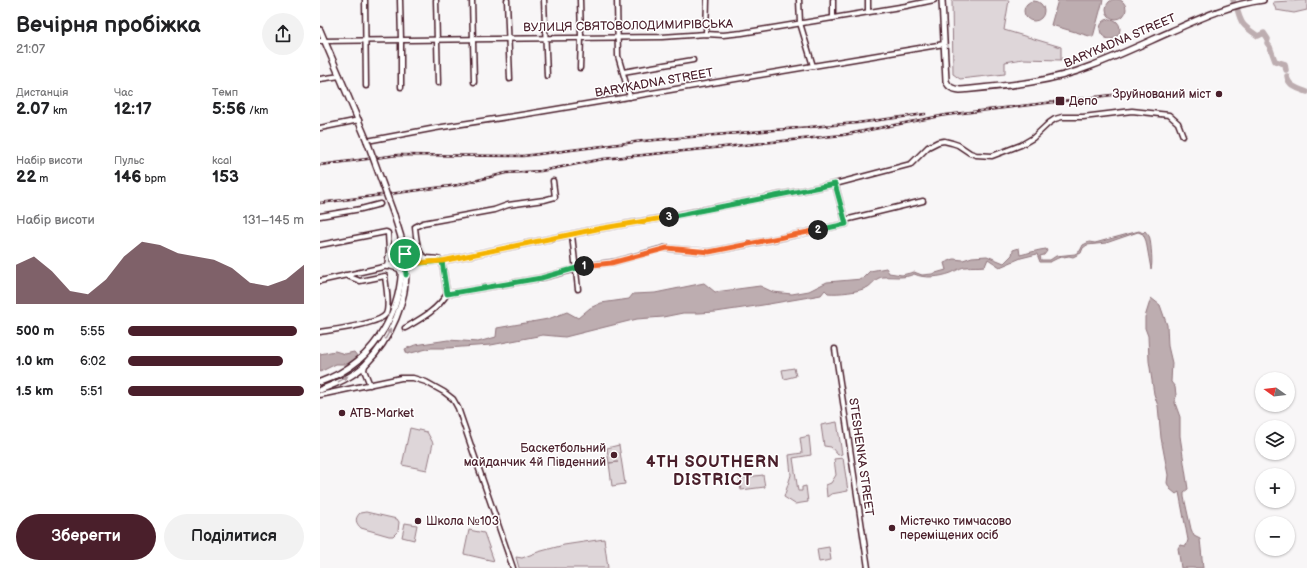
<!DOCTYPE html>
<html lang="uk">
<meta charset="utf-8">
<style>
:root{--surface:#fff;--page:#f2f2f2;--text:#202124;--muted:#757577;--accent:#4a1f2b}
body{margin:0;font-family:"Balsamiq Sans",sans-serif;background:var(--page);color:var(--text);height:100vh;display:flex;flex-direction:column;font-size:15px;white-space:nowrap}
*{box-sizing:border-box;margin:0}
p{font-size:13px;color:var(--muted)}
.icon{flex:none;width:22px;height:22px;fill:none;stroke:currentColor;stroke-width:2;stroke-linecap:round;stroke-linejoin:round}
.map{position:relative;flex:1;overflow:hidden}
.drawer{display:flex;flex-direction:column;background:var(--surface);width:320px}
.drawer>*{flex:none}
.needle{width:26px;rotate:285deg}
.buttons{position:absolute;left:935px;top:372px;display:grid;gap:8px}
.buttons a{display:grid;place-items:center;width:40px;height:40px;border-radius:50%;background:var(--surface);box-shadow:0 1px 3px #0004;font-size:20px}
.pin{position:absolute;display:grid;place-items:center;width:34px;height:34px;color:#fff;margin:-17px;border:2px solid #fff;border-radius:50%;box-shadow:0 1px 4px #0007}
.km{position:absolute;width:20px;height:20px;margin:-10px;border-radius:50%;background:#222;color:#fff;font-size:11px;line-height:20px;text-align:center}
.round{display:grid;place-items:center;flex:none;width:42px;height:42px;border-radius:21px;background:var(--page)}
.head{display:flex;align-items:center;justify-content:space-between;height:68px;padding:0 16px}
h1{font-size:22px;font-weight:800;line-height:30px}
.figures{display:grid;grid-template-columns:repeat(3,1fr);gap:6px;height:68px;padding:4px 16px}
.figures div{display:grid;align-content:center}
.figures b{font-size:17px;font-weight:800}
.figures small{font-size:11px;font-weight:400}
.figures p{font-size:11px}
.chart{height:112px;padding:8px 16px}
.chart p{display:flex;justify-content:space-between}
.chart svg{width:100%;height:72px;margin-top:4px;fill:var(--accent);opacity:.7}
.cta{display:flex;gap:8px;margin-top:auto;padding:8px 16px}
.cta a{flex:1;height:46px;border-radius:24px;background:var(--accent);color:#fff;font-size:16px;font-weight:800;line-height:46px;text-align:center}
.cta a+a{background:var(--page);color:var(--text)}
ul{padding:0 16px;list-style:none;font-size:13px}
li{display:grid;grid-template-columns:64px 48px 1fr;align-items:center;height:30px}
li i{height:10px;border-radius:5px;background:var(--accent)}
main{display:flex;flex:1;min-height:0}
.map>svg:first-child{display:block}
</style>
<main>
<section class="drawer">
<div class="head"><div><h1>Вечірня пробіжка</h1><p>21:07</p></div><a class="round"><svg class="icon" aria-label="share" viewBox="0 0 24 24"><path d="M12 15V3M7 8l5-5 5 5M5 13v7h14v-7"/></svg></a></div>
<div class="figures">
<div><p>Дистанція</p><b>2.07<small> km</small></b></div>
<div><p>Час</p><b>12:17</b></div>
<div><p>Темп</p><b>5:56<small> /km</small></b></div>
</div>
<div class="figures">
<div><p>Набір висоти</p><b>22<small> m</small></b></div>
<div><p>Пульс</p><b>146<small> bpm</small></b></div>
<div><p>kcal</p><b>153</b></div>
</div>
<div class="chart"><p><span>Набір висоти</span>131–145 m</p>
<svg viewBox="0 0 160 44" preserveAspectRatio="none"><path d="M0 44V20L10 15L20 24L30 36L40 38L50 29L60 15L70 6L80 8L90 13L100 15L110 17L120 22L130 31L140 33L150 29L160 20V44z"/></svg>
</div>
<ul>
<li><b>500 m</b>5:55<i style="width:96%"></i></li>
<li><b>1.0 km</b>6:02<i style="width:88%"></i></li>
<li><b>1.5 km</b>5:51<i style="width:100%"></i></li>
</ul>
<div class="cta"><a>Зберегти</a><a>Поділитися</a></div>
</section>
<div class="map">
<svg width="987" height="568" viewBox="0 0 987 568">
<rect width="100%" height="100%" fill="#f8f6f7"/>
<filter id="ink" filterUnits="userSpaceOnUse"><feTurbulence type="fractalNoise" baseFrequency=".025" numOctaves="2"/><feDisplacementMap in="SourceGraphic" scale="8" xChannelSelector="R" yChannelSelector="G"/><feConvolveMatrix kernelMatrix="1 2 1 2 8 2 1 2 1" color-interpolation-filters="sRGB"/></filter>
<g filter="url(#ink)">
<g fill="#ded6d9" stroke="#947a82">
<polygon points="632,0 689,0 684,30 741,47 741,60 703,59 685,62 685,74 640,79 633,74"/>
<polygon points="987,0 987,10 974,13 956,10 953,2"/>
<polygon points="474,368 476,376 464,379 462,370"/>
<polygon points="517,422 522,454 518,455 511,447 504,446 501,425"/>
<polygon points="90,428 107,432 113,443 107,470 82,465"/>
<polygon points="489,436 491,455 473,458 478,491 482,491 482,487 486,486 488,502 475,504 464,497 471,475 469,455 482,453 480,438"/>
<polygon points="299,445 305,484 292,486 289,463 298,462 289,463 287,448"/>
<polygon points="523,458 528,491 511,494 507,497 506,485 511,483 516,475 514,459"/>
<polygon points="443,475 445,487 421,490 419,478"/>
<path d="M 46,512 L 77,519 L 79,522 L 78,531 L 73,536 L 69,536 L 41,528 C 36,523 34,519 40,513 Z"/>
<polygon points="85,523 97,525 94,540 82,537"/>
<polygon points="149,530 164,533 174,561 144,554"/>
<polygon points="284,539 288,568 199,568 196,557 202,558 218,552 244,545"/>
<polygon points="509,547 511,560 499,562 497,549"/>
</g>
<g fill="#bdadb0" stroke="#8f747b">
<circle cx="796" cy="9" r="10"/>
<polygon points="738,0 783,0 773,37 731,25"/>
<circle cx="714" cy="11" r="10"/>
<circle cx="790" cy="29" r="10"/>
<path d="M 819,231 L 823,233 L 825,231 C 827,234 830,236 830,239 C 831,245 833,264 831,269 L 826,241 L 823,234 L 818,232 L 786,243 L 767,245 L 763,248 L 761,253 L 753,257 L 749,256 L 738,258 L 730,262 L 720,262 L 717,254 L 701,258 L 680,267 L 668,259 L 665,266 C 658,267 652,266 646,267 C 641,267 636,271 631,273 C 620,277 605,279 594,274 C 584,279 574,276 563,277 C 555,278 554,283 548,287 C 539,292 518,294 508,293 L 505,290 L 501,295 L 443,305 L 396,312 L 379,313 L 363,313 L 343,317 L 317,319 L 245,337 L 223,335 L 171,345 L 127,348 L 111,348 L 87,354 L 85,349 L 95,345 L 128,340 L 158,342 L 176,337 L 177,328 L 228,319 L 247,312 L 258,318 L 270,308 L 281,303 L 309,299 L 313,294 L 335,293 L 384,283 L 395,292 L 440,286 L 453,292 L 472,294 L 489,291 L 507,282 L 542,279 L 550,271 L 566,268 L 569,273 L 582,275 L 594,272 L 602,275 L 612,274 L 626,270 L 624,263 L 634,259 L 643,260 L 652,257 L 667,256 L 684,263 L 692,255 L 693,250 L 699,248 L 700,255 C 709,253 717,250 726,249 L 727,251 L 724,255 L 720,256 L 721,260 L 730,260 L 736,256 L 755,254 L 760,251 L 763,245 L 769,242 L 775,243 Z"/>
<polygon points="831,298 840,305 847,325 848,346 852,363 851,382 855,387 856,395 855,403 860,417 860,436 868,489 864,492 864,497 871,529 874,536 880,539 883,568 861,568 858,548 860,545 866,546 868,540 859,492 856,494 850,489 847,483 848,475 841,438 838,406 834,394 829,361 828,336 825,328 825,317"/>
<polygon points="15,351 25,354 34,352 38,357 27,364 16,364 0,372 0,354"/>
</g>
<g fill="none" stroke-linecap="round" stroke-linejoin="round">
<g stroke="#bdadb0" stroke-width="5.5">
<polyline points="913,0 914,3"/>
<path d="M 917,8 C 921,25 924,26 938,36 L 944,33 L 948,39 L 947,43 L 950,47 L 955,61 L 965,64 L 966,70"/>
<path d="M 967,76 C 968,86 979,89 987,92"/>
</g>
<g stroke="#4a1f2b" stroke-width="7">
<g id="minor">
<polyline points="45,0 46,86"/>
<polyline points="80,0 81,40 81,87"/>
<polyline points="116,0 118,83"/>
<polyline points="152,0 154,82"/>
<polyline points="187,0 190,79"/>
<polyline points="224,0 227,76"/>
<polyline points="297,0 298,56 310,97"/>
<polyline points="479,0 480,23 493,66"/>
<polyline points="513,0 513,18"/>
<polyline points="548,12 548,0"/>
<polyline points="386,34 387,0"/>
<polyline points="0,41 342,37 386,34 403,35 422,33 586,6 614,0"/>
<polyline points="260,68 261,37 260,0"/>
<polyline points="303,72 373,60"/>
<polyline points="0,79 20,76"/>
<polyline points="0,128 39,120"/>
<polyline points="47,141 116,128 207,114 624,44"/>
<polyline points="0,216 41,209 60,204"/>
<polyline points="525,220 603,201"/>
<polyline points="252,235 258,289"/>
<polyline points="0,245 66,232 68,233 69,251 67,267"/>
<polyline points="86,256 89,261 95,263 122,261 277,229 342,218 515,184 591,164 608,147 618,142 624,141 632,143 638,145 650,153 656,155 672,156 701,145 713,138 729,123 735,119 742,117 763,117 812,111 849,115 858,123 863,136"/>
<polyline points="69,266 79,269 81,273"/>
<polyline points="0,281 68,266 76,262 80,254"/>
<path d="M 127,294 L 122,261 C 117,258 113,259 107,258 C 97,256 96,236 95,227 L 103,223 L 174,210 L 188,205 L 224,200 L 235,197 L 233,181"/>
<path d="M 85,328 C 102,318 116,311 127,294 L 221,278 L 271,265 L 294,262 L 344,248 L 389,252 L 455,239 L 526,224 L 515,184"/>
<path d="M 0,332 C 12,330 60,324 66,314 C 70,306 66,286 65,276 L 40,281 L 25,275"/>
<polyline points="515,349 548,568"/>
<polyline points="45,365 44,370 50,385"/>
<polyline points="0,395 81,378 93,378 106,382 124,392 133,399 138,408 193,568"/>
</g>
</g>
<g stroke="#4a1f2b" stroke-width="8">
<g id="major">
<path d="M 622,0 L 626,81 C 629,88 633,89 640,90 C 684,86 729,83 771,66 C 798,56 825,43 852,31 C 881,18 911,4 943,0"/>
<polyline points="0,30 47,141"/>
<path d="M 0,382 C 58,362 89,303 80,243"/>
<path d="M 0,390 C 15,384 33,377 45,365 C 71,339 88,300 86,263 C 85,246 79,231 74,215"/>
</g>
</g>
<use href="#minor" stroke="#fff" stroke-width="4"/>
<use href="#major" stroke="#fff" stroke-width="5"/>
<g stroke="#4a1f2b" stroke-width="2.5">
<g id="rail">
<polyline points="0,165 78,155 203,156 323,141 537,123 605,114"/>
<polyline points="0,203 138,185 186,173 221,171 283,159 523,135 626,115 792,95"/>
</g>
</g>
<use href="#rail" stroke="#fff" stroke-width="1" stroke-dasharray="3" stroke-linecap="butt"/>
<g stroke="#4a1f2b" stroke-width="8" stroke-linecap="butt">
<polyline id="major-bridge" points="47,141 74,215"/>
</g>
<use href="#major-bridge" stroke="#fff" stroke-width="5"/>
</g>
<defs><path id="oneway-solid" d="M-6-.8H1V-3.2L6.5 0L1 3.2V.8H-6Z"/></defs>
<g fill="#ae9aa0">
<use href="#oneway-solid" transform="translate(68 334) rotate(-61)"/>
<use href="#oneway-solid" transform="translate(23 379) rotate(-31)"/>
</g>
</g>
<g fill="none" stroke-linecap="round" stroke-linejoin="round" filter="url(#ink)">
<g stroke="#fff" stroke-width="8">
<polyline id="split-1" points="85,254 86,275 87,268 91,264 122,261 127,294 221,278 264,266"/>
</g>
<g stroke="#fff" stroke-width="8">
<polyline id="split-2" points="264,266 291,263 347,248 389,252 498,230"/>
</g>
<g stroke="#fff" stroke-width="8">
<polyline id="split-3" points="349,217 515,184 526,224 498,230"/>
</g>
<g stroke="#fff" stroke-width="8">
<polyline id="split-4" points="85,254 89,261 95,263 122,261 277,229 349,217"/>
</g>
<use href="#split-1" stroke="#22a559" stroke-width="5"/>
<use href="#split-2" stroke="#f0652b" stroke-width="5"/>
<use href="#split-3" stroke="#22a559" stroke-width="5"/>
<use href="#split-4" stroke="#f5b400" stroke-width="5"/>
</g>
<g fill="#4a1f2b" stroke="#fff" stroke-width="1.5">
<circle cx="899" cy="94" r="4"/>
<rect x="735" y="96" width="10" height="10" rx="2"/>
<circle cx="22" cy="413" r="4"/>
<circle cx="294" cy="455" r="4"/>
<circle cx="98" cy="521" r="4"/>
<circle cx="572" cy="528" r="4"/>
</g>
<g text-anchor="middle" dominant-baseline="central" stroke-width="3" stroke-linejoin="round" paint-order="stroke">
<g font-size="12" fill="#4a1f2b" stroke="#fff">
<text transform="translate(308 26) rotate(-1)">ВУЛИЦЯ СВЯТОВОЛОДИМИРІВСЬКА</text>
<text transform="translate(800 41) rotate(-23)">BARYKADNA STREET</text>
<text transform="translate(334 83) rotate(-10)">BARYKADNA STREET</text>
<text transform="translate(541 457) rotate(82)">STESHENKA STREET</text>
</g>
<g font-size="12" fill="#4a1f2b" stroke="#fff" text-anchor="start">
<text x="891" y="94" text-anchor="end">Зруйнований міст</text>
<text x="749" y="101">Депо</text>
<text x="30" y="413">ATB-Market</text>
<text x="286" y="448" text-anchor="end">Баскетбольний<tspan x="286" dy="14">майданчик 4й Південний</tspan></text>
<text x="106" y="521">Школа №103</text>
<text x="580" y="521">Містечко тимчасово<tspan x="580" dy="14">переміщених осіб</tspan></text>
</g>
<g font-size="16" font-weight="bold" letter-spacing="1" fill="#4a1f2b" stroke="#fff">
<text x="393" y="462">4TH SOUTHERN<tspan x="393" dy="18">DISTRICT</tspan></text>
</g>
</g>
</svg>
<div class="buttons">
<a><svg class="needle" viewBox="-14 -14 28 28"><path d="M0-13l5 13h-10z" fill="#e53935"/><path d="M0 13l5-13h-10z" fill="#757577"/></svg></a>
<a><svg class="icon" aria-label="layers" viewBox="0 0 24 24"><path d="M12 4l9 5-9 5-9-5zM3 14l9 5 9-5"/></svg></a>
<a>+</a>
<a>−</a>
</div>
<div class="pin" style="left:85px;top:254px;background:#1e9e55"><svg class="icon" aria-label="arrive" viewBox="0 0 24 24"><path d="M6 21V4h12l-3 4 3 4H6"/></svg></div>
<b class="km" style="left:264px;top:266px">1</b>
<b class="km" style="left:498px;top:230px">2</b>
<b class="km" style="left:349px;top:217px">3</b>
</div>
</main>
